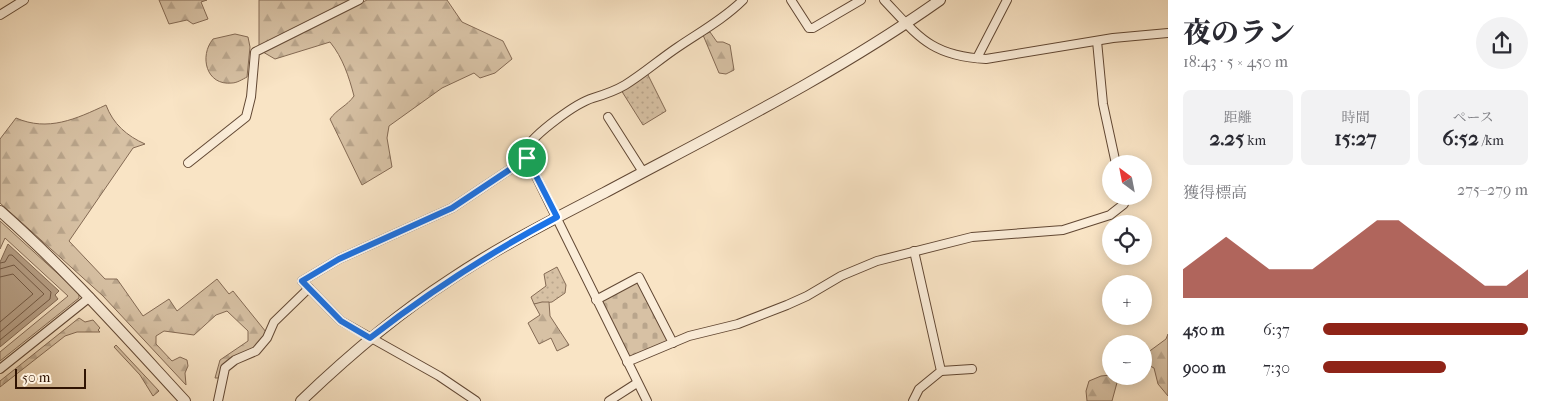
<!DOCTYPE html>
<html lang="ja">
<meta charset="utf-8">
<style>
:root{--surface:#fff;--page:#f2f2f3;--text:#2b2b33;--muted:#7c7c81;--accent:#8f2418}
body{margin:0;font-family:"IM FELL French Canon","Noto Serif JP",serif;background:var(--page);color:var(--text);height:100vh;display:flex;flex-direction:column;font-size:19px;white-space:nowrap}
*{box-sizing:border-box;margin:0}
p{font-size:16px;color:var(--muted)}
.icon{flex:none;width:28px;height:28px;fill:none;stroke:currentColor;stroke-width:2;stroke-linecap:round;stroke-linejoin:round}
.map{position:relative;flex:1;overflow:hidden}
.panel{display:flex;flex-direction:column;background:var(--surface);width:375px}
.panel>*{flex:none}
.needle{width:32px;rotate:328deg}
.buttons{position:absolute;left:1102px;top:155px;display:grid;gap:10px}
.buttons a{display:grid;place-items:center;width:50px;height:50px;border-radius:50%;background:var(--surface);box-shadow:0 2px 12px #0003;font-size:25px}
.scale{position:absolute;left:15px;bottom:12px;width:71px;box-sizing:border-box;padding-left:5px;border:2px solid #301403;border-top:0;font-size:14px;line-height:18px;white-space:nowrap;color:#301403;-webkit-text-stroke:4px #fbedd9;paint-order:stroke}
.pin{position:absolute;display:grid;place-items:center;width:42px;height:42px;color:#fff;margin:-21px;border:2px solid #fff;border-radius:50%;box-shadow:0 1px 5px #0007}
.round{display:grid;place-items:center;flex:none;width:52px;height:52px;border-radius:26px;background:var(--page)}
.head{display:flex;align-items:center;justify-content:space-between;height:85px;padding:0 15px}
h1{font-size:28px;font-weight:800;line-height:38px}
.metrics{display:grid;grid-template-columns:repeat(3,1fr);gap:8px;height:85px;padding:5px 15px}
.metrics div{display:grid;align-content:center;border-radius:8px;background:var(--page);text-align:center}
.metrics b{font-size:21px;font-weight:800}
.metrics small{font-size:14px;font-weight:400}
.metrics p{font-size:14px}
.chart{height:140px;padding:10px 15px}
.chart p{display:flex;justify-content:space-between}
.chart svg{width:100%;height:90px;margin-top:5px;fill:var(--accent);opacity:.7}
ul{padding:0 15px;list-style:none;font-size:16px}
li{display:grid;grid-template-columns:80px 60px 1fr;align-items:center;height:38px}
li i{height:12px;border-radius:6px;background:var(--accent)}
main{display:flex;flex:1;min-height:0}
.map>svg:first-child{display:block}
</style>
<main>
<div class="map">
<svg width="1168" height="401" viewBox="0 0 1168 401">
<defs>
<pattern id="grass-dots" width="8" height="8" patternUnits="userSpaceOnUse" patternTransform="scale(1.25)"><rect width="8" height="8" fill="#d7c1a4"/><path d="M2 2h.1M6 6h.1" fill="none" stroke="#b9a58c" stroke-width="1.8" stroke-linecap="round"/></pattern>
<pattern id="forest-firs" width="22" height="20" patternUnits="userSpaceOnUse" patternTransform="scale(1.25)"><rect width="22" height="20" fill="#d7c1a4"/><path d="M5 1l3.5 6h-7zM16 11l3.5 6h-7z" fill="#b9a58c"/></pattern>
<pattern id="cemetery-stones" width="16" height="16" patternUnits="userSpaceOnUse" patternTransform="scale(1.25)"><rect width="16" height="16" fill="#d7c1a4"/><path d="M2 7V4a2 2 0 0 1 4 0v3zM10 15v-3a2 2 0 0 1 4 0v3z" fill="#b9a58c"/></pattern>
</defs>
<rect width="100%" height="100%" fill="#f9e4c5"/>
<filter id="stains"><feTurbulence type="fractalNoise" baseFrequency=".004" numOctaves="4"/><feColorMatrix values="0 0 0 0 .2 0 0 0 0 .09 0 0 0 0 .02 0 0 0 .5 -.17"/></filter>
<radialGradient id="worn" r=".72"><stop offset=".6" stop-color="#630" stop-opacity="0"/><stop offset="1" stop-color="#630" stop-opacity=".3"/></radialGradient>
<g fill="url(#grass-dots)" stroke="#846a54">
<polygon points="647,73 666,111 643,125 621,90"/>
<polygon points="557,267 566,285 565,293 552,302 534,304 531,297 546,286 544,274"/>
</g>
<g fill="url(#forest-firs)" stroke="#846a54">
<polygon points="159,0 207,0 201,2 208,19 193,24 187,20 169,24"/>
<polygon points="259,0 353,0 259,47"/>
<path d="M 367,0 L 447,0 L 462,22 L 503,41 L 512,59 L 495,73 L 480,78 L 474,73 L 442,88 L 389,126 L 387,138 L 392,167 L 362,185 L 330,119 C 337,109 347,106 354,96 C 349,77 343,58 330,42 L 275,59 L 263,52 Z"/>
<polygon points="710,32 717,42 723,42 730,45 734,70 726,74 719,73 703,35"/>
<path d="M 235,34 L 248,37 L 250,47 L 247,77 C 243,79 237,83 232,83 C 206,86 199,56 213,39 Z"/>
<path d="M 106,105 C 113,124 127,136 145,144 L 133,148 L 69,241 L 105,279 L 117,279 L 143,316 L 169,299 L 177,311 L 217,279 L 229,294 L 233,291 L 266,332 L 257,346 L 225,363 L 219,378 L 215,378 L 220,360 L 248,341 L 248,331 L 227,311 L 216,315 L 194,335 L 164,331 L 156,336 L 156,344 L 172,361 L 180,357 L 187,360 L 188,366 L 185,373 L 186,385 L 103,296 L 0,203 L 0,139 L 16,118 C 48,132 76,119 106,105 Z"/>
<polygon points="542,302 549,302 550,316 569,345 557,351 551,338 539,344 528,323 540,315 534,304"/>
<polygon points="79,318 85,322 93,320 100,328 98,330 100,332 77,332 65,336 0,387 0,381"/>
<polygon points="1168,334 1168,396 1158,384 1154,368 1146,364 1147,353 1166,339"/>
<polygon points="116,345 159,391 153,396 140,375 114,347"/>
<polygon points="1111,375 1118,379 1112,401 1087,401 1086,391 1089,381 1101,376"/>
</g>
<polygon fill="url(#cemetery-stones)" stroke="#846a54" points="637,281 669,341 631,358 628,357 601,300"/>
<polygon fill="#d7c1a4" stroke="#846a54" points="0,221 79,293 79,298 0,361 0,352 68,296 5,238 0,249"/>
<polygon fill="#b59d83" stroke="#806650" points="8,244 59,291 55,295 58,299 0,347 0,262"/>
<g fill="none" stroke-linecap="round" stroke-linejoin="round">
<g stroke="#725843" stroke-width="1">
<polyline points="0,263 5,262 9,255 12,255 51,292 50,299 0,340"/>
<polyline points="0,269 14,265 44,294 0,332"/>
<polyline points="0,277 13,274 33,294 0,322"/>
</g>
<g stroke="#624834" stroke-width="10">
<g id="minor">
<polyline points="791,0 809,28 813,28 861,0"/>
<path d="M 884,0 C 919,37 931,56 986,59 L 1113,38 L 1168,33"/>
<polyline points="0,15 24,0"/>
<polyline points="1097,41 1103,104 1116,164"/>
<polyline points="977,58 1007,0"/>
<polyline points="608,117 643,172"/>
<polyline points="188,163 246,117 251,97 255,52 359,0"/>
<polyline points="596,300 639,277 673,343"/>
<polyline points="627,362 689,336 738,324 787,305 807,296 841,276 877,261 972,237 1063,230 1110,215 1124,204 1124,196"/>
<polyline points="0,369 90,297"/>
<polyline points="941,371 972,369"/>
<polyline points="218,401 225,368 235,360 256,351 267,338 274,322 309,288"/>
<polyline points="476,401 439,376 341,321 302,281 339,259 452,208 527,158"/>
<polyline points="609,401 637,383"/>
<path d="M 647,401 L 527,158 L 526,149 C 534,134 576,103 593,98 C 603,95 615,91 625,85 C 643,74 660,59 678,47 C 700,32 724,19 743,0"/>
<polyline points="913,401 919,389 941,371 914,251"/>
</g>
</g>
<g stroke="#624834" stroke-width="12">
<g id="tertiary">
<path d="M 0,211 C 67,270 125,336 185,401"/>
<path d="M 301,401 C 348,356 397,314 451,279 C 500,246 552,220 604,193 C 718,132 834,75 940,0"/>
</g>
</g>
<use href="#minor" stroke="#fbedd9" stroke-width="8"/>
<use href="#tertiary" stroke="#fbedd9" stroke-width="10"/>
</g>
<g fill="none" stroke-linecap="round" stroke-linejoin="round">
<g stroke="#fff" stroke-width="10">
<path id="route" d="M 527,158 L 557,217 C 491,252 429,292 370,338 L 341,321 L 302,281 L 339,259 L 452,208 Z"/>
</g>
<use href="#route" stroke="#1a73e8" stroke-width="6"/>
</g>
<rect width="100%" height="100%" filter="url(#stains)"/>
<rect width="100%" height="100%" fill="url(#worn)"/>
</svg>
<div class="buttons">
<a><svg class="needle" viewBox="-14 -14 28 28"><path d="M0-13l5 13h-10z" fill="#e53935"/><path d="M0 13l5-13h-10z" fill="#7c7c81"/></svg></a>
<a><svg class="icon" aria-label="locate" viewBox="0 0 24 24"><circle cx="12" cy="12" r="6"/><path d="M12 2v4M12 18v4M2 12h4M18 12h4"/></svg></a>
<a>+</a>
<a>−</a>
</div>
<div class="scale">50 m</div>
<div class="pin" style="left:527px;top:158px;background:#1e9e55"><svg class="icon" aria-label="arrive" viewBox="0 0 24 24"><path d="M6 21V4h12l-3 4 3 4H6"/></svg></div>
</div>
<section class="panel">
<div class="head"><div><h1>夜のラン</h1><p>18:43 · 5 × 450 m</p></div><a class="round"><svg class="icon" aria-label="share" viewBox="0 0 24 24"><path d="M12 15V3M7 8l5-5 5 5M5 13v7h14v-7"/></svg></a></div>
<div class="metrics">
<div><p>距離</p><b>2.25<small> km</small></b></div>
<div><p>時間</p><b>15:27</b></div>
<div><p>ペース</p><b>6:52<small> /km</small></b></div>
</div>
<div class="chart"><p><span>獲得標高</span>275–279 m</p>
<svg viewBox="0 0 160 44" preserveAspectRatio="none"><path d="M0 44V30L10 22L20 14L30 22L40 30L50 30L60 30L70 22L80 14L90 6L100 6L110 14L120 22L130 30L140 38L150 38L160 30V44z"/></svg>
</div>
<ul>
<li><b>450 m</b>6:37<i style="width:100%"></i></li>
<li><b>900 m</b>7:30<i style="width:60%"></i></li>
</ul>
</section>
</main>
